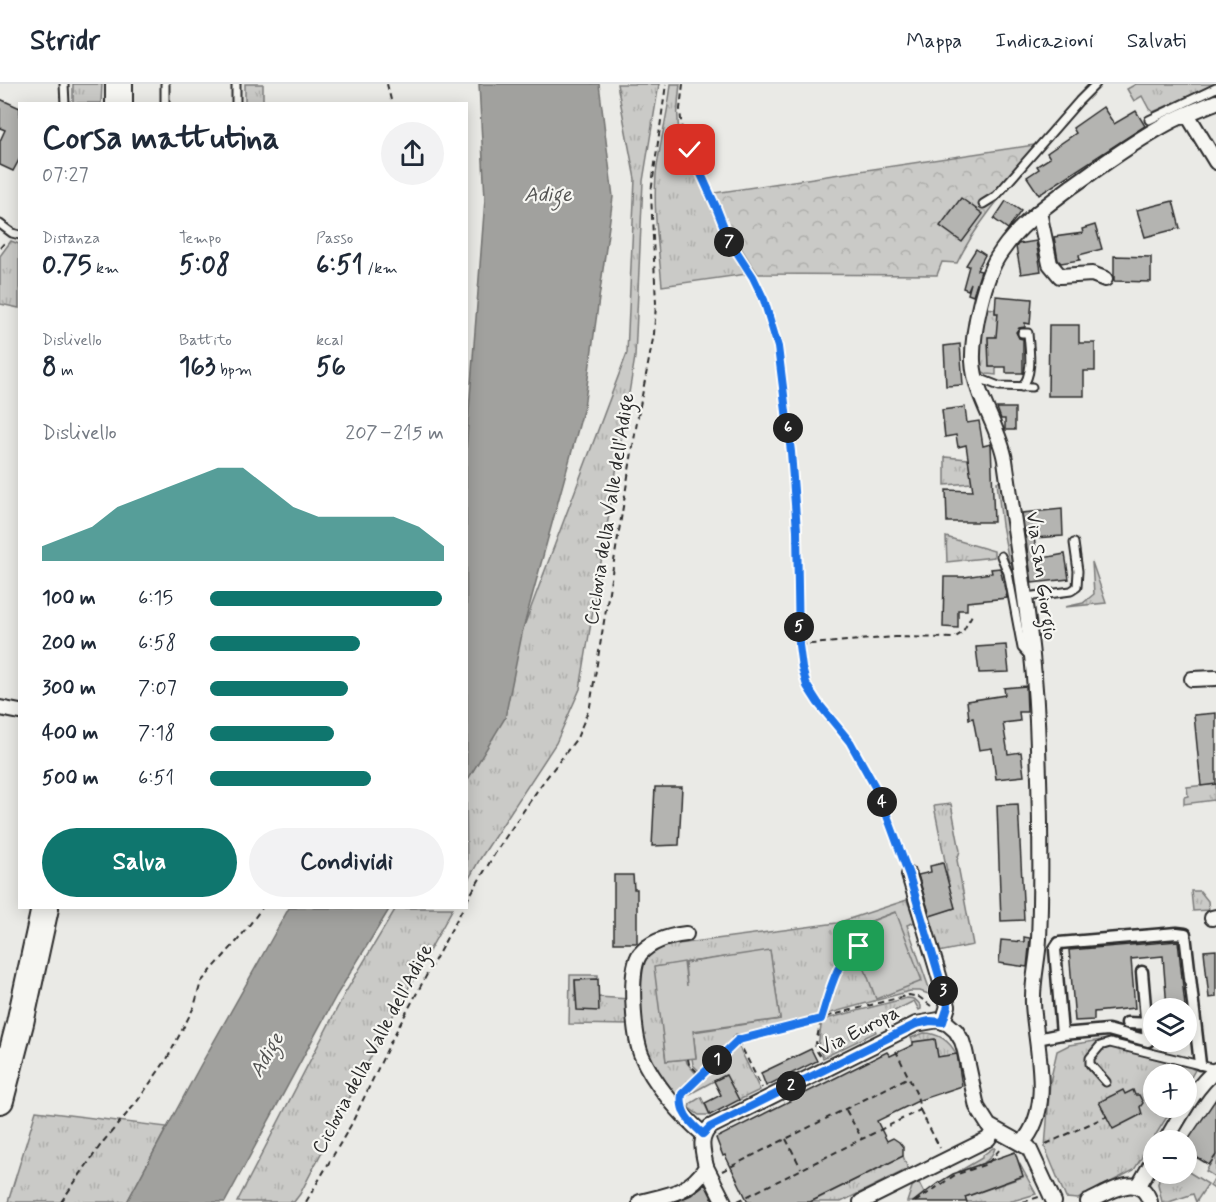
<!DOCTYPE html>
<html lang="it">
<meta charset="utf-8">
<style>
:root{--surface:#fff;--page:#f2f2f3;--text:#1f2937;--muted:#747a83;--line:#e0e1e3;--accent:#0f766e}
body{margin:0;font-family:Mynerve,sans-serif;background:var(--page);color:var(--text);height:100vh;display:flex;flex-direction:column;font-size:22px;white-space:nowrap}
*{box-sizing:border-box;margin:0}
p{font-size:20px;color:var(--muted)}
.icon{flex:none;width:33px;height:33px;fill:none;stroke:currentColor;stroke-width:2;stroke-linecap:round;stroke-linejoin:round}
.map{position:relative;flex:1;overflow:hidden}
.sheet{position:absolute;left:18px;top:18px;width:450px;height:807px;display:flex;flex-direction:column;background:var(--surface);border-radius:0px;box-shadow:0 3px 15px #0003}
.sheet>*{flex:none}
.tools{position:absolute;left:1143px;top:914px;display:grid;gap:12px}
.tools a{display:grid;place-items:center;width:54px;height:54px;border-radius:50%;background:var(--surface);box-shadow:0 3px 15px #0003;font-size:30px}
.pin{position:absolute;display:grid;place-items:center;width:51px;height:51px;color:#fff;margin:-26px;border-radius:12px;box-shadow:0 3px 9px #0006}
.km{position:absolute;width:30px;height:30px;margin:-15px;border-radius:50%;background:#222;color:#fff;font-size:16px;line-height:30px;text-align:center}
.round{display:grid;place-items:center;flex:none;width:63px;height:63px;border-radius:32px;background:var(--page)}
.overview{display:flex;align-items:center;justify-content:space-between;height:102px;padding:0 24px}
h1{font-size:33px;font-weight:700;line-height:45px}
.metrics{display:grid;grid-template-columns:repeat(3,1fr);gap:9px;height:102px;padding:6px 24px}
.metrics div{display:grid;align-content:center}
.metrics b{font-size:26px;font-weight:700}
.metrics small{font-size:16px;font-weight:400}
.metrics p{font-size:16px}
.chart{height:168px;padding:12px 24px}
.chart p{display:flex;justify-content:space-between}
.chart svg{width:100%;height:108px;margin-top:6px;fill:var(--accent);opacity:.7}
.action{display:flex;gap:12px;margin-top:auto;padding:12px 24px}
.action a{flex:1;height:69px;border-radius:36px;background:var(--accent);color:#fff;font-size:24px;font-weight:700;line-height:69px;text-align:center}
.action a+a{background:var(--page);color:var(--text)}
ul{padding:0 24px;list-style:none;font-size:20px}
li{display:grid;grid-template-columns:96px 72px 1fr;align-items:center;height:45px}
li i{height:15px;border-radius:8px;background:var(--accent)}
header{display:flex;align-items:center;gap:36px;box-sizing:border-box;height:84px;padding:0 30px;background:var(--surface);border-bottom:2px solid var(--line)}
header strong{font-size:28px}
nav{display:flex;gap:33px;margin-inline-start:auto;font-size:21px}
.map>svg:first-child{display:block}
</style>
<header>
<strong>Stridr</strong>
<nav><a>Mappa</a><a>Indicazioni</a><a>Salvati</a></nav>
</header>
<div class="map">
<svg width="1216" height="1118" viewBox="0 0 1216 1118">
<defs>
<pattern id="grass-tufts" width="24" height="20" patternUnits="userSpaceOnUse" patternTransform="scale(1.5)"><rect width="24" height="20" fill="#cacac7"/><path d="M3 7l-1-3M5 7V3M7 7l1-3M15 17l-1-3M17 17v-4M19 17l1-3" fill="none" stroke="#aeaeab"/></pattern>
<pattern id="forest-crowns" width="20" height="18" patternUnits="userSpaceOnUse" patternTransform="scale(1.5)"><rect width="20" height="18" fill="#cacac7"/><path d="M2 6a3 3 0 1 1 6 0M12 15a3 3 0 1 1 6 0" fill="none" stroke="#aeaeab"/></pattern>
</defs>
<rect width="100%" height="100%" fill="#eaeae6"/>
<filter id="ink" filterUnits="userSpaceOnUse"><feTurbulence type="fractalNoise" baseFrequency=".0167" numOctaves="2"/><feDisplacementMap in="SourceGraphic" scale="12" xChannelSelector="R" yChannelSelector="G"/><feConvolveMatrix kernelMatrix="1 2 1 2 8 2 1 2 1" color-interpolation-filters="sRGB"/></filter>
<g filter="url(#ink)">
<g fill="url(#grass-tufts)" stroke="#7a7a79" stroke-width="1.5">
<polygon points="73,0 102,0 101,19 73,19"/>
<rect x="245" y="0" width="18" height="19"/>
<polygon points="617,0 659,0 643,97 635,273 580,605 556,659 480,775 467,798 466,696 627,269 635,95"/>
<path d="M 671,0 L 680,0 C 678,17 676,34 680,51 C 686,74 699,94 709,115 C 720,142 728,168 747,190 L 662,202 C 659,165 653,128 656,91 C 659,61 668,31 671,0 Z"/>
<polygon points="1136,0 1216,0 1153,28 1149,25 1142,12 1134,17 1127,5"/>
<polygon points="11,157 19,160 19,224 0,220 0,172"/>
<polygon points="984,224 995,225 995,229 998,229 1017,245 1022,245 1023,253 988,253 989,283 996,283 996,291 987,290 979,286 978,269"/>
<polygon points="945,373 968,375 972,399 945,401"/>
<polygon points="946,453 994,467 994,473 947,478"/>
<polygon points="1092,478 1106,519 1065,523 1083,519 1094,510"/>
<polygon points="1216,700 1216,725 1214,716 1184,720 1184,713 1188,712 1187,703"/>
<polygon points="951,720 960,767 957,776 973,861 939,868 927,832 955,824 947,798 949,797 946,788 947,787 934,722"/>
<polygon points="1191,807 1200,807 1208,817 1209,826 1193,827"/>
<polygon points="907,816 915,838 907,841 929,904 937,901 939,911 937,913 920,907 910,907 824,931 839,884 854,866 858,864 876,914 895,828 851,845 856,861 836,884 819,933 742,952 736,950 732,954 732,958 701,989 693,981 692,974 696,973 693,948 780,935 770,867 655,883 666,977 686,975 687,979 698,992 680,1009 680,1023 646,971 638,932 641,878 652,866 663,862 837,839"/>
<polygon points="396,824 453,824 380,955 300,1110 294,1118 237,1118 345,909"/>
<polygon points="570,891 598,891 598,895 575,896 575,917 598,913 629,915 630,941 569,940"/>
<path d="M 907,914 C 914,914 917,916 921,922 L 921,925 L 919,926 L 914,917 L 872,938 L 876,948 L 823,974 L 818,962 L 822,936 Z"/>
<path d="M 924,949 C 938,949 950,957 956,970 L 938,973 L 935,955 L 913,958 L 911,954 Z"/>
<path d="M 1108,955 C 1128,960 1168,966 1184,977 C 1188,980 1190,984 1195,986 L 1187,1000 L 1186,990 L 1154,990 L 1154,1023 L 1173,1023 L 1134,1086 L 1078,1115 L 1066,1114 L 1045,1064 L 1050,998 L 1057,967 L 1069,961 Z"/>
<polygon points="736,962 739,963 760,1006 739,1016 725,991 684,1013"/>
<polygon points="701,1013 710,1031 699,1031 689,1024 690,1020"/>
<polygon points="36,1027 167,1043 127,1118 8,1118"/>
<path d="M 993,1064 L 995,1064 C 990,1081 974,1083 958,1088 L 982,1074 L 982,1072 Z"/>
<polygon points="1216,1071 1216,1106 1210,1102 1215,1093 1206,1087"/>
<polygon points="903,1072 908,1085 841,1118 811,1118"/>
<polygon points="1017,1075 1036,1110 1009,1118 967,1118 965,1113 1023,1093"/>
<polygon points="1187,1087 1208,1100 1196,1118 1193,1110 1169,1118 1162,1118 1158,1100 1160,1089 1186,1089"/>
<polygon points="916,1099 919,1099 924,1109 913,1118 907,1118 912,1103"/>
</g>
<g fill="url(#forest-crowns)" stroke="#7a7a79" stroke-width="1.5">
<path d="M 1034,61 L 1041,66 C 1011,101 977,137 957,179 L 942,178 L 937,191 L 758,190 C 739,164 726,138 714,109 Z"/>
<polygon points="1004,397 1022,509 1024,557 1002,441 997,398"/>
</g>
<g fill="#cacac7" stroke="#7a7a79" stroke-width="1.5">
<polygon points="896,828 922,897 876,915 850,845"/>
<polygon points="770,866 780,935 693,947 696,974 666,977 654,883 684,878 687,902 685,879"/>
</g>
<g fill="#a1a19e" stroke="#727270" stroke-width="1.5">
<polygon points="479,0 599,0 613,113 584,323 523,545 505,634 467,697 466,366 485,115"/>
<polygon points="289,824 390,824 336,912 225,1118 127,1118 199,984"/>
</g>
<g fill="#b4b4b1" stroke="#2b2b2b" stroke-width="1.5">
<polygon points="0,15 20,24 20,74 13,87 0,81 0,57 5,46 0,44"/>
<polygon points="1103,23 1114,40 1136,27 1145,42 1039,111 1027,93 1039,85 1037,82 1050,74 1047,69 1076,49 1073,44"/>
<polygon points="961,114 983,130 962,158 940,142"/>
<polygon points="1006,117 1021,127 1008,145 994,135"/>
<polygon points="1173,117 1180,144 1145,153 1137,126"/>
<polygon points="1095,141 1102,165 1079,171 1080,176 1061,179 1058,176 1054,153 1083,149 1082,145"/>
<polygon points="1036,157 1041,187 1021,190 1016,163 1018,160"/>
<polygon points="976,165 985,171 977,186 981,187 973,212 968,210 971,199 968,206 963,204 969,182 966,181"/>
<polygon points="1114,172 1151,173 1151,198 1114,197"/>
<polygon points="996,212 1032,215 1030,240 1025,239 1025,243 1019,244 1016,248 1019,254 1023,255 1023,289 1006,289 1006,283 989,283 988,253 996,253 998,229 995,229"/>
<polygon points="1049,241 1079,241 1079,259 1095,259 1095,287 1084,287 1084,312 1048,312"/>
<polygon points="960,260 963,301 946,302 944,262"/>
<polygon points="965,323 967,339 979,337 983,362 991,360 994,438 947,438 946,406 973,407 966,361 958,363 956,351 945,353 942,326"/>
<polygon points="997,324 1015,324 1015,346 1005,346 1005,335 1001,335"/>
<polygon points="1062,425 1063,452 1034,454 1038,475 1065,470 1069,495 1032,499 1022,429"/>
<polygon points="1000,484 1007,514 967,518 967,526 958,526 958,544 943,543 944,493 964,493 992,489 991,485"/>
<polygon points="1006,561 1009,588 979,589 976,563"/>
<polygon points="1026,602 1027,628 1019,628 1020,637 1003,639 1008,670 1021,668 1024,692 996,695 992,664 979,666 973,634 969,635 967,617 1005,611 1004,604"/>
<polygon points="1216,629 1216,700 1201,702 1194,631"/>
<polygon points="655,703 682,703 679,761 652,762"/>
<polygon points="1018,720 1024,836 1001,837 997,721"/>
<polygon points="943,779 955,824 930,832 918,791 931,788 930,782"/>
<polygon points="614,791 633,791 634,805 637,805 637,859 614,859"/>
<polygon points="1024,853 1030,854 1027,883 999,879 1001,856 1024,858"/>
<polygon points="1178,857 1185,922 1167,924 1163,872 1131,875 1135,924 1094,928 1094,936 1075,937 1069,866"/>
<polygon points="1216,866 1216,913 1209,914 1204,867"/>
<polygon points="598,895 599,927 577,926 575,896"/>
<polygon points="935,955 938,973 957,970 962,1002 920,1016 877,1037 887,1057 893,1054 899,1058 903,1063 903,1072 810,1118 748,1118 725,1071 723,1072 716,1054 887,968 890,972 913,961 913,958"/>
<polygon points="811,965 817,977 766,1002 761,989"/>
<polygon points="726,991 739,1016 710,1031 705,1019 721,1011 714,997"/>
<polygon points="1123,1006 1125,1010 1133,1006 1135,1011 1139,1011 1143,1019 1140,1023 1142,1030 1113,1045 1099,1018"/>
<polygon points="1216,1015 1216,1071 1209,1081 1186,1067 1186,1059"/>
<polygon points="1015,1068 1023,1092 965,1113 967,1118 913,1118 938,1099 953,1090"/>
<polygon points="705,1100 714,1118 675,1118 691,1111"/>
</g>
<g fill="none" stroke-linecap="round" stroke-linejoin="round">
<g stroke="#2b2b2b" stroke-width="11">
<g id="service">
<polyline points="64,0 65,20"/>
<polyline points="165,20 165,0"/>
<polyline points="236,20 236,0"/>
<polyline points="1149,36 1216,4"/>
<polyline points="983,120 996,112 1079,17 1096,0"/>
<polyline points="0,140 12,149 20,151"/>
<path d="M 1022,249 L 1028,249 C 1029,266 1034,289 1022,303"/>
<polyline points="976,293 999,302 1032,303"/>
<polyline points="1001,472 1008,489 1022,564 1030,573"/>
<polyline points="1026,513 1071,507 1077,503 1078,487 1074,459"/>
<polyline points="1106,998 1090,980 1090,974 1100,962 1110,959 1216,985"/>
</g>
</g>
<g stroke="#2b2b2b" stroke-width="15">
<g id="pedestrian">
<polyline points="1127,939 1154,940"/>
<polyline points="1062,950 1055,865 1059,859 1177,849 1185,850 1200,980"/>
<polyline points="1037,955 1062,950 1108,946 1148,957 1142,888"/>
</g>
</g>
<g stroke="#2b2b2b" stroke-width="18">
<g id="minor">
<polyline points="1187,30 1216,78"/>
<polyline points="1039,128 1050,180 1060,192 1092,190 1105,195"/>
<polyline points="1192,595 1216,594"/>
<polyline points="0,624 20,628"/>
<polyline points="909,791 948,922 943,938"/>
<polyline points="1212,834 1216,833"/>
<path d="M 686,850 C 670,852 651,857 640,870 C 628,886 634,951 641,970 C 653,999 680,1030 703,1050"/>
<path d="M 1166,1056 C 1180,1033 1194,1004 1216,986"/>
<path d="M 1022,1059 C 1055,1024 1035,961 1033,919 C 1032,898 1038,876 1039,855 C 1042,783 1040,710 1037,637 C 1033,549 1017,463 1005,376 C 999,342 975,313 973,277 C 972,248 984,191 1001,168 C 1019,141 1046,122 1071,103 C 1102,81 1133,58 1166,40 C 1182,31 1199,25 1216,18"/>
<polyline points="706,1083 724,1118"/>
<polyline points="1138,1103 1154,1075"/>
<path d="M 640,1118 C 668,1111 690,1109 706,1083 C 703,1067 698,1055 710,1043 L 916,940 L 939,936 L 948,940 L 956,947 L 962,957 L 965,967 L 977,1023 L 989,1042 L 1029,1064 L 1054,1118"/>
<polyline points="861,1118 988,1055 994,1046"/>
<path d="M 1088,1118 C 1108,1109 1140,1086 1150,1118"/>
</g>
</g>
<g stroke="#2b2b2b" stroke-width="30">
<g id="motorway">
<polyline points="119,20 119,0"/>
<polyline points="0,1016 20,939 45,824"/>
</g>
</g>
<g stroke="#2b2b2b" stroke-width="2" stroke-dasharray="6 4.5" stroke-linecap="butt">
<polyline points="387,0 392,20"/>
<polyline points="683,0 680,25 682,47 728,156 753,193 764,216 778,263 791,368 797,446 799,559 802,583 807,602 818,619 850,658 869,689 879,710 905,777"/>
<polyline points="0,164 6,157"/>
<polyline points="799,561 895,553 954,554 962,549 972,531"/>
<polyline points="466,818 497,766 541,701 577,654 590,622 638,332 654,250 656,220 651,109 666,0"/>
<polyline points="738,956 762,1004"/>
<polyline points="820,972 815,964 821,935 838,884 854,864 859,862"/>
<polyline points="688,975 689,980 701,992"/>
<polyline points="683,1009 738,956 909,911 919,913 931,922"/>
<polyline points="846,1026 862,1055"/>
<polyline points="920,1026 940,1064"/>
<polyline points="786,1055 801,1084"/>
<polyline points="1046,1060 1107,1032"/>
<polyline points="722,1087 909,993"/>
<polyline points="738,1117 920,1026 917,1011 896,967"/>
<polyline points="61,1118 102,1059 136,1019 167,975 194,923 201,898 238,856 262,824"/>
<polyline points="306,1118 351,1041 392,955 463,824"/>
<polyline points="915,1118 955,1091 987,1080 1001,1064"/>
<polyline points="1023,1118 1039,1113"/>
</g>
<use href="#service" stroke="#f6f6f2" stroke-width="7"/>
<use href="#pedestrian" stroke="#f6f6f2" stroke-width="10"/>
<use href="#minor" stroke="#f6f6f2" stroke-width="14"/>
<use href="#motorway" stroke="#f6f6f2" stroke-width="26"/>
</g>
</g>
<g fill="none" stroke-linecap="round" stroke-linejoin="round" filter="url(#ink)">
<g stroke="#fff" stroke-width="12">
<path id="route" d="M 690,66 L 716,123 L 729,156 L 753,193 L 764,216 L 778,263 L 791,368 L 797,446 L 799,561 L 802,584 L 807,602 L 818,619 L 850,658 L 879,710 L 909,791 L 948,922 L 943,938 L 930,937 L 916,940 L 710,1043 L 703,1050 C 690,1038 679,1029 682,1010 L 738,956 L 821,935 C 828,914 837,870 859,862"/>
</g>
<use href="#route" stroke="#1a73e8" stroke-width="8"/>
</g>
<g text-anchor="middle" dominant-baseline="central" stroke-width="4.5" stroke-linejoin="round" paint-order="stroke">
<g font-size="20" fill="#2b2b2b" stroke="#f6f6f2">
<text transform="translate(610 425) rotate(-81)">Ciclovia della Valle dell'Adige</text>
<text transform="translate(1041 492) rotate(82)">Via San Giorgio</text>
<text transform="translate(859 947) rotate(-27)">Via Europa</text>
<text transform="translate(373 965) rotate(-62)">Ciclovia della Valle dell'Adige</text>
</g>
<g font-size="21" font-style="italic" fill="#545453" stroke="#f6f6f2">
<text x="548" y="111">Adige</text>
<text transform="translate(267 971) rotate(-60)">Adige</text>
</g>
</g>
</svg>
<div class="tools">
<a><svg class="icon" aria-label="layers" viewBox="0 0 24 24"><path d="M12 4l9 5-9 5-9-5zM3 14l9 5 9-5"/></svg></a>
<a>+</a>
<a>−</a>
</div>
<div class="pin" style="left:859px;top:862px;background:#1e9e55"><svg class="icon" aria-label="arrive" viewBox="0 0 24 24"><path d="M6 21V4h12l-3 4 3 4H6"/></svg></div>
<div class="pin" style="left:690px;top:66px;background:#d93025"><svg class="icon" aria-label="check" viewBox="0 0 24 24"><path d="M5 12l5 5 9-10"/></svg></div>
<b class="km" style="left:717px;top:976px">1</b>
<b class="km" style="left:791px;top:1002px">2</b>
<b class="km" style="left:943px;top:907px">3</b>
<b class="km" style="left:882px;top:718px">4</b>
<b class="km" style="left:799px;top:543px">5</b>
<b class="km" style="left:788px;top:344px">6</b>
<b class="km" style="left:729px;top:158px">7</b>
<section class="sheet">
<div class="overview"><div><h1>Corsa mattutina</h1><p>07:27</p></div><a class="round"><svg class="icon" aria-label="share" viewBox="0 0 24 24"><path d="M12 15V3M7 8l5-5 5 5M5 13v7h14v-7"/></svg></a></div>
<div class="metrics">
<div><p>Distanza</p><b>0.75<small> km</small></b></div>
<div><p>Tempo</p><b>5:08</b></div>
<div><p>Passo</p><b>6:51<small> /km</small></b></div>
</div>
<div class="metrics">
<div><p>Dislivello</p><b>8<small> m</small></b></div>
<div><p>Battito</p><b>163<small> bpm</small></b></div>
<div><p>kcal</p><b>56</b></div>
</div>
<div class="chart"><p><span>Dislivello</span>207–215 m</p>
<svg viewBox="0 0 160 44" preserveAspectRatio="none"><path d="M0 44V38L10 34L20 30L30 22L40 18L50 14L60 10L70 6L80 6L90 14L100 22L110 26L120 26L130 26L140 26L150 30L160 38V44z"/></svg>
</div>
<ul>
<li><b>100 m</b>6:15<i style="width:99%"></i></li>
<li><b>200 m</b>6:58<i style="width:64%"></i></li>
<li><b>300 m</b>7:07<i style="width:59%"></i></li>
<li><b>400 m</b>7:18<i style="width:53%"></i></li>
<li><b>500 m</b>6:51<i style="width:69%"></i></li>
</ul>
<div class="action"><a>Salva</a><a>Condividi</a></div>
</section>
</div>
